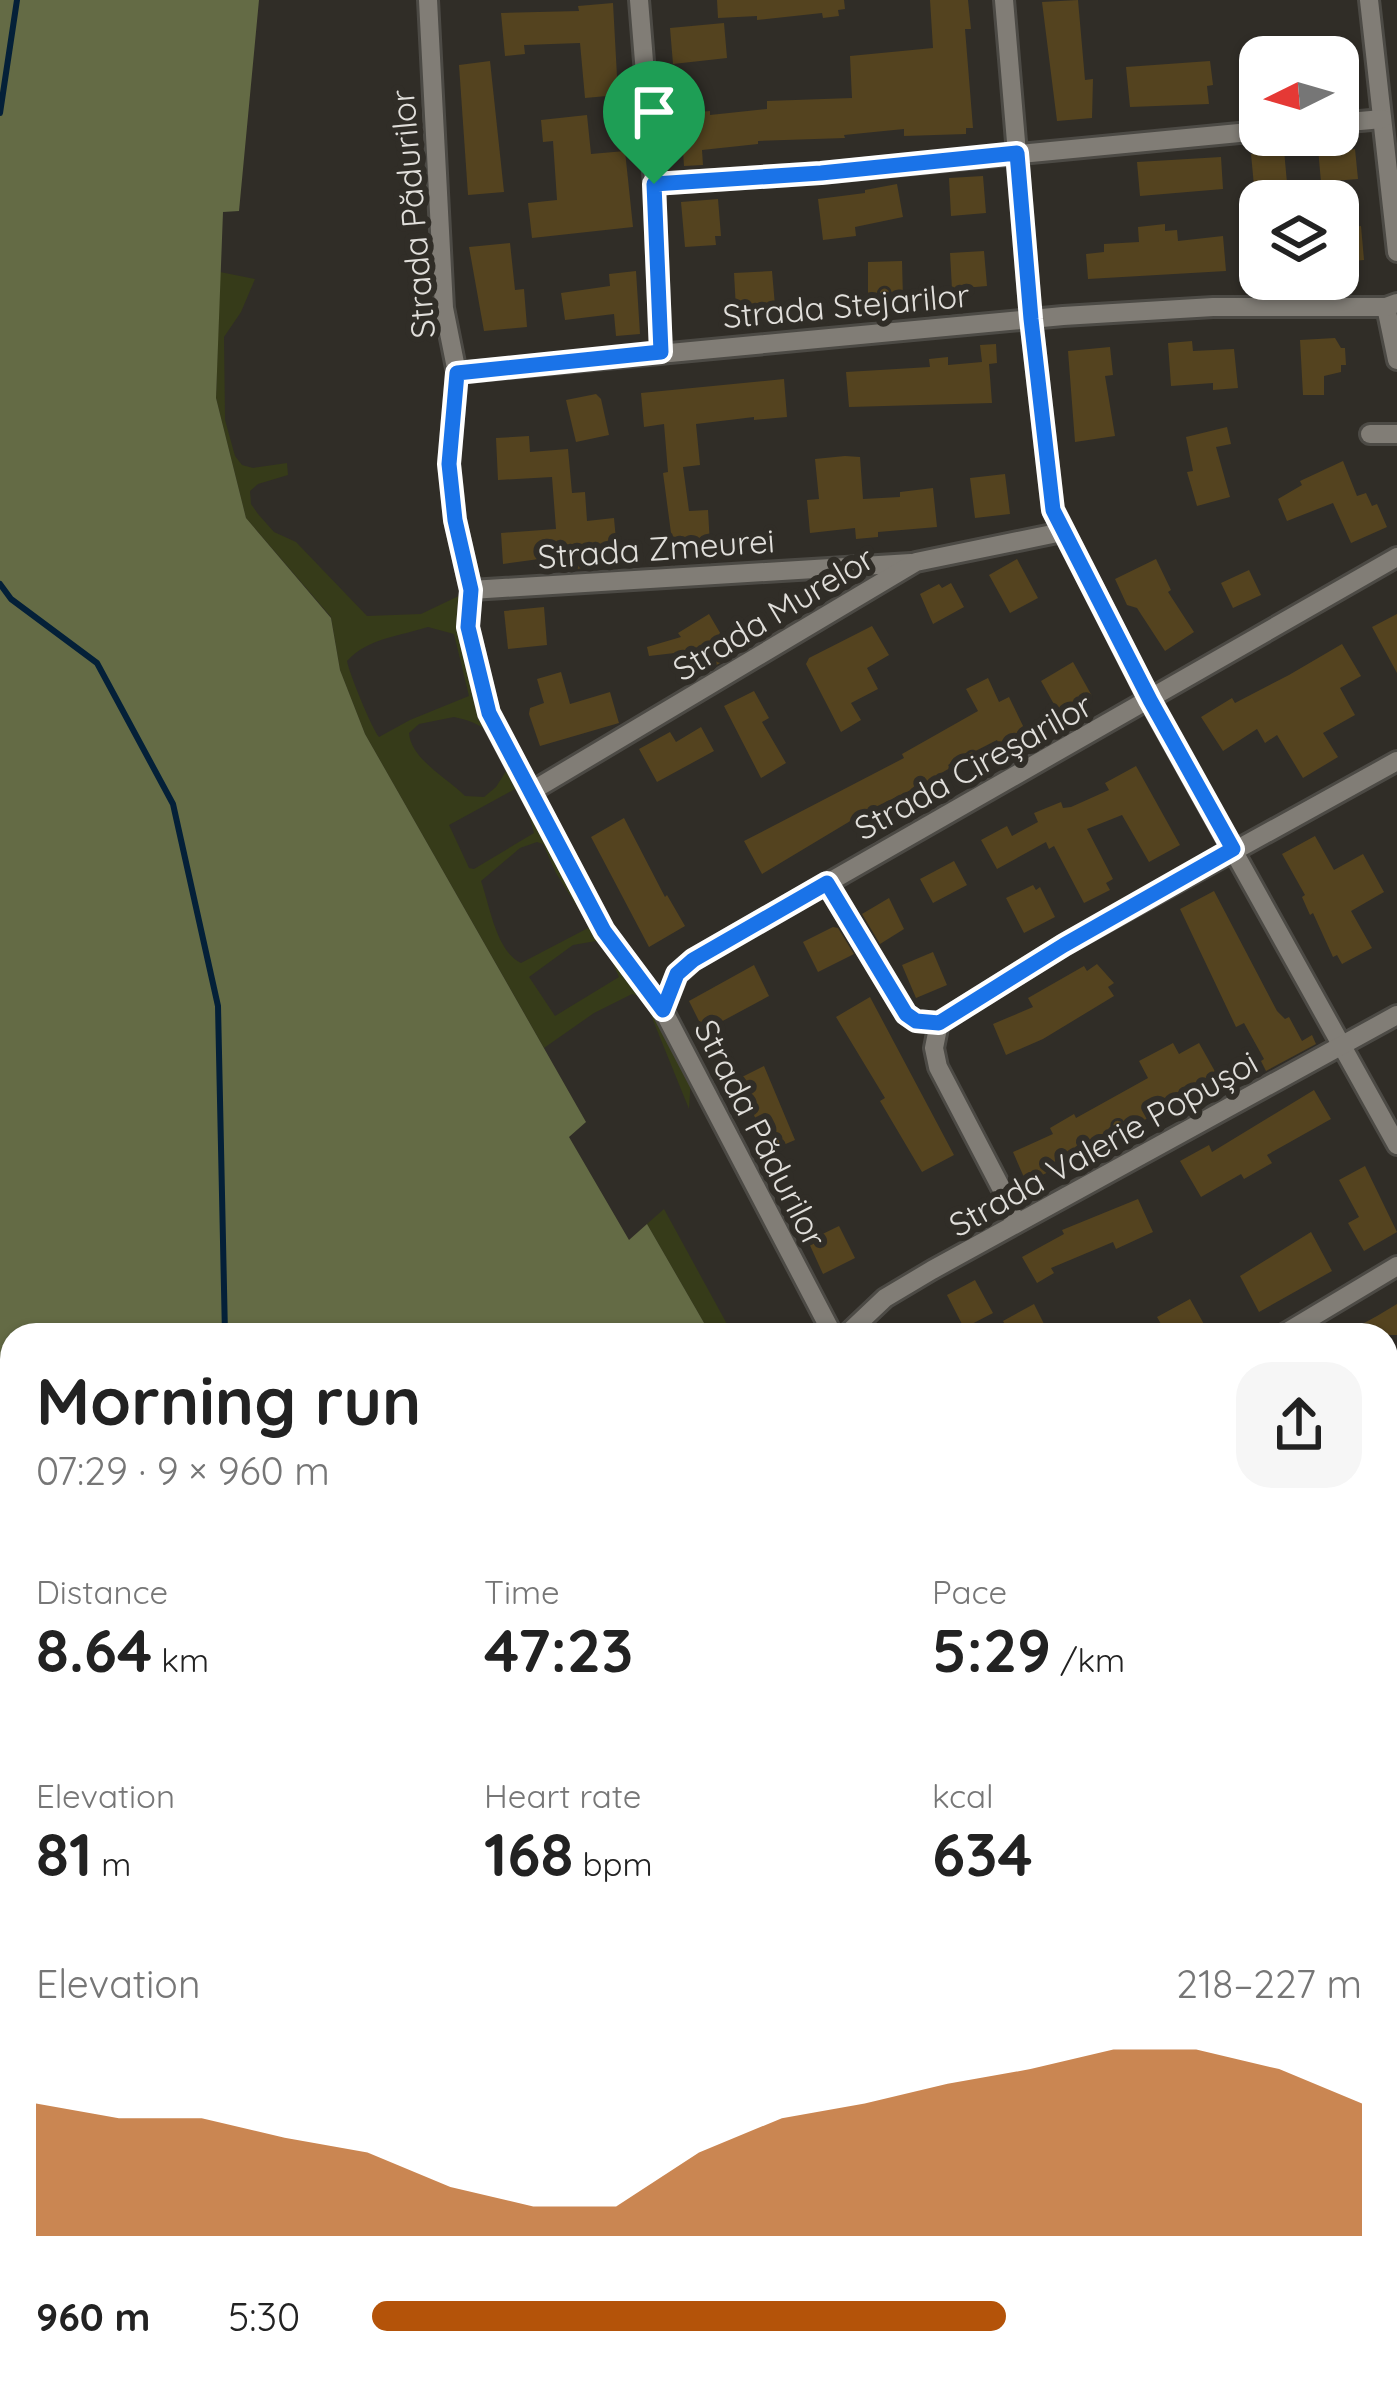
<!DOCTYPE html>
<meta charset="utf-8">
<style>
:root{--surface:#fff;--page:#f6f6f6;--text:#222;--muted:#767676;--accent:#b45309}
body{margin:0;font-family:Quicksand,sans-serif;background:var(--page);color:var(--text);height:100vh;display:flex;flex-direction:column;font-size:45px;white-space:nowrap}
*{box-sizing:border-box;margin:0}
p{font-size:39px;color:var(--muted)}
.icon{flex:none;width:66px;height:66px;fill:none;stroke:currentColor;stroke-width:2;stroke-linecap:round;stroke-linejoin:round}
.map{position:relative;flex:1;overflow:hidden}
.panel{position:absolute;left:0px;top:1323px;width:1398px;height:1062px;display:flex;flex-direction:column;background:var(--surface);border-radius:36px 36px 0 0;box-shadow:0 3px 9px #0004}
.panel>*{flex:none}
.needle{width:78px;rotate:265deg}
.fabs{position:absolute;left:1239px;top:36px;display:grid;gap:24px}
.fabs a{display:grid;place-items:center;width:120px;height:120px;border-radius:24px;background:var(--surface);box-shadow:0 3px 9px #0004;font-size:60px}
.pin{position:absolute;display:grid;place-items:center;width:102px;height:102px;color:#fff;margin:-123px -51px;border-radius:50% 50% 50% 0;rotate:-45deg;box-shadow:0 0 12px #0007}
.pin .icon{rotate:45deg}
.round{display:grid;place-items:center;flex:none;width:126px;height:126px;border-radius:36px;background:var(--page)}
.head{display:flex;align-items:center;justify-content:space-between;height:204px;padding:0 36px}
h1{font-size:66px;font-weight:700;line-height:90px}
.metrics{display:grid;grid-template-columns:repeat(3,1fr);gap:18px;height:204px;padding:12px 36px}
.metrics div{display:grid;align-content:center}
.metrics b{font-size:60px;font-weight:700}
.metrics small{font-size:33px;font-weight:400}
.metrics p{font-size:33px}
.chart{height:336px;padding:24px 36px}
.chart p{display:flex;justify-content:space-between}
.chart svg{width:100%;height:216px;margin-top:12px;fill:var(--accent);opacity:.7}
ul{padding:0 36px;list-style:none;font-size:39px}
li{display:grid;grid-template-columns:192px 144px 1fr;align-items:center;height:90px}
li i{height:30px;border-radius:15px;background:var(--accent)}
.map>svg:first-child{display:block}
</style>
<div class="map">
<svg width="1397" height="2385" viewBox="0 0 1397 2385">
<rect width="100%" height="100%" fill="#302d27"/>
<g fill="#363b19" fill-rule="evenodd">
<path d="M 220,272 L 255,279 L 241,312 L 224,337 L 225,420 L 235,456 L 242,465 L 253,468 L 287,463 L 288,475 L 258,484 L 250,491 L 251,504 L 258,514 L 274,532 L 296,542 L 367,616 L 421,614 L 465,593 L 476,686 L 691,1077 L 689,1109 L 644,998 L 632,994 L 594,1013 L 544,1048 L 365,734 L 340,670 L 331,617 L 246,518 L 216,398 ZM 428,627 L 454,634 L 469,696 L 410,720 L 379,737 C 372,729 349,673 347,661 C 368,638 400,636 428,627 ZM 454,717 C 485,723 499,737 508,768 L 496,787 L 484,797 L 465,796 C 446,777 411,759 409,733 L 419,724 ZM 515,789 L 525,800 L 534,833 L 474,869 L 469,868 L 449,825 ZM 537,842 L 543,844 L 556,873 L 590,927 L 521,963 C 496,951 490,906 481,881 L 520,848 ZM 596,941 L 605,946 L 619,977 L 555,1016 L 529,977 L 573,945 Z"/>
<polygon points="664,1209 733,1335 711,1335 647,1224"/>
<polygon points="1397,1644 1397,1977 1386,1973 1386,1651"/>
</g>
<g fill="#646b45">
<polygon points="0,0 259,0 239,211 223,212 216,398 246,518 331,618 340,670 365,734 586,1122 569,1137 629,1240 647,1224 711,1335 12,1335 12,2218 0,2193"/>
<polygon points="1386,1973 1397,1977 1397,2385 0,2385 0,2344 12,2312 12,2373 1386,2373"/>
</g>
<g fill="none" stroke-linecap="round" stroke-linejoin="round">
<g stroke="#042038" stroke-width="6">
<polyline points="0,113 17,0"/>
<polyline points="0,584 11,599 97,663 173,804 218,1006 225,1335"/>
<polyline points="3,2385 12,2363"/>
</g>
</g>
<g fill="#54431f">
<polygon points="717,0 844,0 845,9 838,10 839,16 823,18 822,13 757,20 757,16 718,18"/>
<polygon points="930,0 968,0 971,29 965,29 973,128 966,128 966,134 904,136 904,129 844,135 845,138 758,141 758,144 702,150 703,165 684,166 683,151 671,152 668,120 678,120 677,114 710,111 710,115 767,109 767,101 852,98 850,56 933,48"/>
<polygon points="1078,0 1085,80 1093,79 1092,118 1057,121 1042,2"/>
<polygon points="613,3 618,95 585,98 580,43 524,45 525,54 505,56 501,13 579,11 578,6"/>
<polygon points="724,23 727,58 673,64 670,28"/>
<polygon points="490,61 504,192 468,195 459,65"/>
<polygon points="1210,61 1213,85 1207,86 1209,104 1130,107 1126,67"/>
<polygon points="587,115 591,154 625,151 633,227 532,238 528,203 557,200 553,141 543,142 541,120"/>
<polygon points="1349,146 1350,150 1355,149 1358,179 1321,182 1318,148"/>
<polygon points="1284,150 1287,183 1254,186 1251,154"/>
<polygon points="1221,157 1223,189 1140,196 1137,162"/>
<polygon points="983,176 986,213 951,216 949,178"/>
<polygon points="897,184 903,217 855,227 856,236 823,240 818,199 865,193 865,190"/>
<polygon points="718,199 721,236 715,236 716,245 685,247 681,202"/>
<polygon points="1165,224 1165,231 1177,230 1178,241 1223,236 1226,271 1088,279 1086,254 1104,252 1104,244 1139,242 1138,227"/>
<polygon points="1361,226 1364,260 1338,262 1338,228"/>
<polygon points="510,243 515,290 524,289 527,327 484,331 469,247"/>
<polygon points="984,251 987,286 952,289 950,253"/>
<polygon points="902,261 903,299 868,300 868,262"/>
<polygon points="636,271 640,334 616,336 614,314 565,320 561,293 610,286 609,274"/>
<polygon points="772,271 775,306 736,309 734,273"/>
<polygon points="1335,338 1341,348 1345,348 1346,365 1341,365 1341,372 1324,376 1324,395 1303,395 1300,340"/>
<polygon points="1192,341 1193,351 1234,349 1238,388 1213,390 1213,383 1171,386 1168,343"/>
<polygon points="996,344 997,363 989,364 992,403 849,407 846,372 930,367 929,359 948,357 948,365 982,362 980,345"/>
<polygon points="1110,347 1113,375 1105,376 1115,436 1075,442 1068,351"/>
<polygon points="784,379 787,417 754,420 754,417 696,424 700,465 683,467 689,511 708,510 710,545 673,548 663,473 668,472 664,424 644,427 641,393"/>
<polygon points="596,394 601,399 609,435 576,442 566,400"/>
<polygon points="1227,427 1231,444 1216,447 1230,497 1197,506 1187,472 1193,471 1186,437"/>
<polygon points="529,436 530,452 568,449 572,493 585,492 587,521 614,518 617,551 605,553 606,564 577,569 576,554 503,564 501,533 556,529 552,477 498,480 496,438"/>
<polygon points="845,456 860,457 863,499 900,497 900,492 933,488 937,527 878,532 878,537 856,539 855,528 810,533 807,500 819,499 815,459"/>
<polygon points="1343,461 1357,496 1366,493 1372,506 1377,504 1387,527 1351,543 1333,503 1287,521 1278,499 1302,485 1300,481"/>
<polygon points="1005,474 1010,514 975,518 970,478"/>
<polygon points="1017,559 1038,598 1010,613 989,575"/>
<polygon points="1156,559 1171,590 1168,592 1194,632 1165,651 1137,608 1127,605 1115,579"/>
<polygon points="1249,570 1261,595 1233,608 1221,583"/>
<polygon points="951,583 964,607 933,624 920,594 939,584 942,588"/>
<polygon points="544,607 547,645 508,649 504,611"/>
<polygon points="709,614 726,643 722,646 729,658 713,667 709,649 649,656 647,647 681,637 678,633"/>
<polygon points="1397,614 1397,673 1372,627"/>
<polygon points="872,626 889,655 867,668 878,689 851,703 861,720 841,732 806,664 809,658"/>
<polygon points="1342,644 1361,676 1340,688 1355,715 1323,733 1338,757 1303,778 1277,735 1265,743 1257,729 1223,751 1201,717 1232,698 1235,703 1289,675"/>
<polygon points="1073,662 1092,696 1060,715 1041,681"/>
<polygon points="561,672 570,704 610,692 619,723 540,746 529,714 530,708 544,703 537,679"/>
<polygon points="988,678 999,702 1009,697 1026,732 999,745 997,740 948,765 950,768 917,787 867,811 762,874 744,841 904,758 902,754 978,711 966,689"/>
<polygon points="754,691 769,718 762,722 786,763 761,778 724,706"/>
<polygon points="701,727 714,751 657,782 639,749 670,732 676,742"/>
<polygon points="1136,766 1180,845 1149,862 1122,815 1087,829 1113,879 1106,883 1110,890 1084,903 1054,846 1049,849 1046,842 997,869 981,840 1007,826 1012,836 1038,822 1034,813 1061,802 1063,808 1071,807 1109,790 1105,783"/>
<polygon points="624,818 665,897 667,895 685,926 649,947 591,837"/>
<polygon points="1315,836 1334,870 1363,854 1384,892 1351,911 1372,948 1342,964 1337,955 1333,957 1313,913 1310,915 1302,897 1305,895 1282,854"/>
<polygon points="954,861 967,885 933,903 920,879"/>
<polygon points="1033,885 1036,890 1040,887 1055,917 1024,933 1006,898"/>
<polygon points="1214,891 1277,1011 1285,1019 1289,1017 1302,1041 1312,1035 1316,1044 1266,1071 1261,1061 1264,1059 1244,1023 1236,1027 1180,909"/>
<polygon points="889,898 904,929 880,944 862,914"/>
<polygon points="833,927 838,928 854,954 818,972 803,942"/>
<polygon points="933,952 947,985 916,998 902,965"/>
<polygon points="1097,964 1114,983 1108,987 1114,996 1043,1039 1006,1055 993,1024 1033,1007 1028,998 1084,966 1087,971"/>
<polygon points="754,965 769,996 704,1031 689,1001"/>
<polygon points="870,997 954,1155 922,1172 880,1101 885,1098 836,1017"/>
<polygon points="1173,1043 1179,1054 1199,1043 1217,1075 1138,1124 1108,1140 1106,1136 1055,1163 1058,1168 1026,1182 1013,1152 1053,1134 1050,1128 1074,1114 1076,1118 1148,1078 1139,1061"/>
<polygon points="764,1066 795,1140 769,1151 751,1108 744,1112 730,1083"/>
<polygon points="1314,1090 1331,1119 1267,1155 1272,1163 1244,1179 1241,1174 1201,1197 1180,1161 1209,1145 1212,1152"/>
<polygon points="1365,1166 1397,1232 1364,1251 1348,1223 1359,1217 1339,1180"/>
<polygon points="1138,1199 1153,1232 1116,1249 1113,1242 1051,1268 1054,1273 1037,1283 1022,1257 1064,1234 1062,1230"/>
<polygon points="839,1226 855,1258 823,1274 808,1241"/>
<polygon points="1311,1232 1332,1271 1259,1312 1240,1276"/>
<polygon points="975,1280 993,1313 964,1328 947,1295"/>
<polygon points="1190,1299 1205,1326 1189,1335 1142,1335 1161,1324 1157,1317"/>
<polygon points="1034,1304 1045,1326 1029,1335 1011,1335 1003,1321"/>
<polygon points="1397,1304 1397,1335 1342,1335 1377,1316"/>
</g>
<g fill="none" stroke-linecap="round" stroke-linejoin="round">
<g stroke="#4c4a45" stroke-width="24">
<g id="minor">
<polyline points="428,0 444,308 457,373 449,463 455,520 471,590 468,627 489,714 604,931 663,1010 833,1335"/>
<polyline points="639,0 654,184 661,352"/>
<polyline points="1004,0 1031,319 1053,510 1150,701 1397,1145"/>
<polyline points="1369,0 1397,252"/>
<polyline points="1338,123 1382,119"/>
<polyline points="654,184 821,173 1260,131"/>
<polyline points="1386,307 1397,360"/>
<polyline points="457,373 1063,316 1213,307 1386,307 1397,303"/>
<polyline points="1370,434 1397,434"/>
<polyline points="471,590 911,563"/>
<polyline points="532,791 916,562 1062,532"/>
<polyline points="827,883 906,1014 916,1021 939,1023 934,1048 938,1067 1009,1203 1015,1224"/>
<polyline points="663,1010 677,975 693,960 1397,557"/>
<polyline points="939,1023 1064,945 1397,761"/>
<polyline points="846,1335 885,1298 932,1270 1397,1015"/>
<polyline points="1282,1335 1397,1266"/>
</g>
</g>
<g stroke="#4c4a45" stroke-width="33">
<g id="primary">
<polyline points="1386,1621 1397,1615"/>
<polyline points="218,2385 238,2373"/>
</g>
</g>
<use href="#minor" stroke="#817d76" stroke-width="18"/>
<use href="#primary" stroke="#c28765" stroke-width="27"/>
</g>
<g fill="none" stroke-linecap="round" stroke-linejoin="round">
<g stroke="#fff" stroke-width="24">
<polygon id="route" points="1017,153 1031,319 1053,510 1150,700 1233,849 1064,945 939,1023 916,1021 906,1014 827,883 693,960 677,974 663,1010 604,931 489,713 468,627 471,590 455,520 449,464 457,373 661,352 654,184 821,173"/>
</g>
<use href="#route" stroke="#1a73e8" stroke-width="15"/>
</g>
<g text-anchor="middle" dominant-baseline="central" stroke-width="12" stroke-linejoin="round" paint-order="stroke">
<g font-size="33" fill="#e1dfdb" stroke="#302d27">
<text transform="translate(412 214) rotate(-95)">Strada Pădurilor</text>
<text transform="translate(846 305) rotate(-5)">Strada Stejarilor</text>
<text transform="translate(656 548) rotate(-4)">Strada Zmeurei</text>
<text transform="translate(773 613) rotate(-31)">Strada Murelor</text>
<text transform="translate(973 766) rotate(-29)">Strada Cireșarilor</text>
<text transform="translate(761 1133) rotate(63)">Strada Pădurilor</text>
<text transform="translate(1103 1143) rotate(-29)">Strada Valerie Popușoi</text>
</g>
</g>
</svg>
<div class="fabs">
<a><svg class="needle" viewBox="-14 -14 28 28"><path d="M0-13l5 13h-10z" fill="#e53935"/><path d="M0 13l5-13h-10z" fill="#767676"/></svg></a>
<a><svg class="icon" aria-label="layers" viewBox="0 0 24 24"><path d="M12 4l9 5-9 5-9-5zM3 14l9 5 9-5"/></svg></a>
</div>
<div class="pin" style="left:654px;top:184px;background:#1e9e55"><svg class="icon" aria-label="arrive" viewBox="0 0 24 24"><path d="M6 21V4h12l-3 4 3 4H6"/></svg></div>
<section class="panel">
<div class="head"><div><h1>Morning run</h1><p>07:29 · 9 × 960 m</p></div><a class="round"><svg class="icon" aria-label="share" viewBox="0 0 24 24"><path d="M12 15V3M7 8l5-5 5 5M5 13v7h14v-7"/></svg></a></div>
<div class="metrics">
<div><p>Distance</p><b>8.64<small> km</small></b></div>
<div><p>Time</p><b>47:23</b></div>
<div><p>Pace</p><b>5:29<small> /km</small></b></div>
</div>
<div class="metrics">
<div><p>Elevation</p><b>81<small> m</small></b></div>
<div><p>Heart rate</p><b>168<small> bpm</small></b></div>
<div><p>kcal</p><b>634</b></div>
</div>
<div class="chart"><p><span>Elevation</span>218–227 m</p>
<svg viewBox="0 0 160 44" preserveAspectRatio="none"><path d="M0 44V17L10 20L20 20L30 24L40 27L50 34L60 38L70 38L80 27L90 20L100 17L110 13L120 10L130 6L140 6L150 10L160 17V44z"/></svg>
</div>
<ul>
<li><b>960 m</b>5:30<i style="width:64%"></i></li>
</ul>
</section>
</div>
